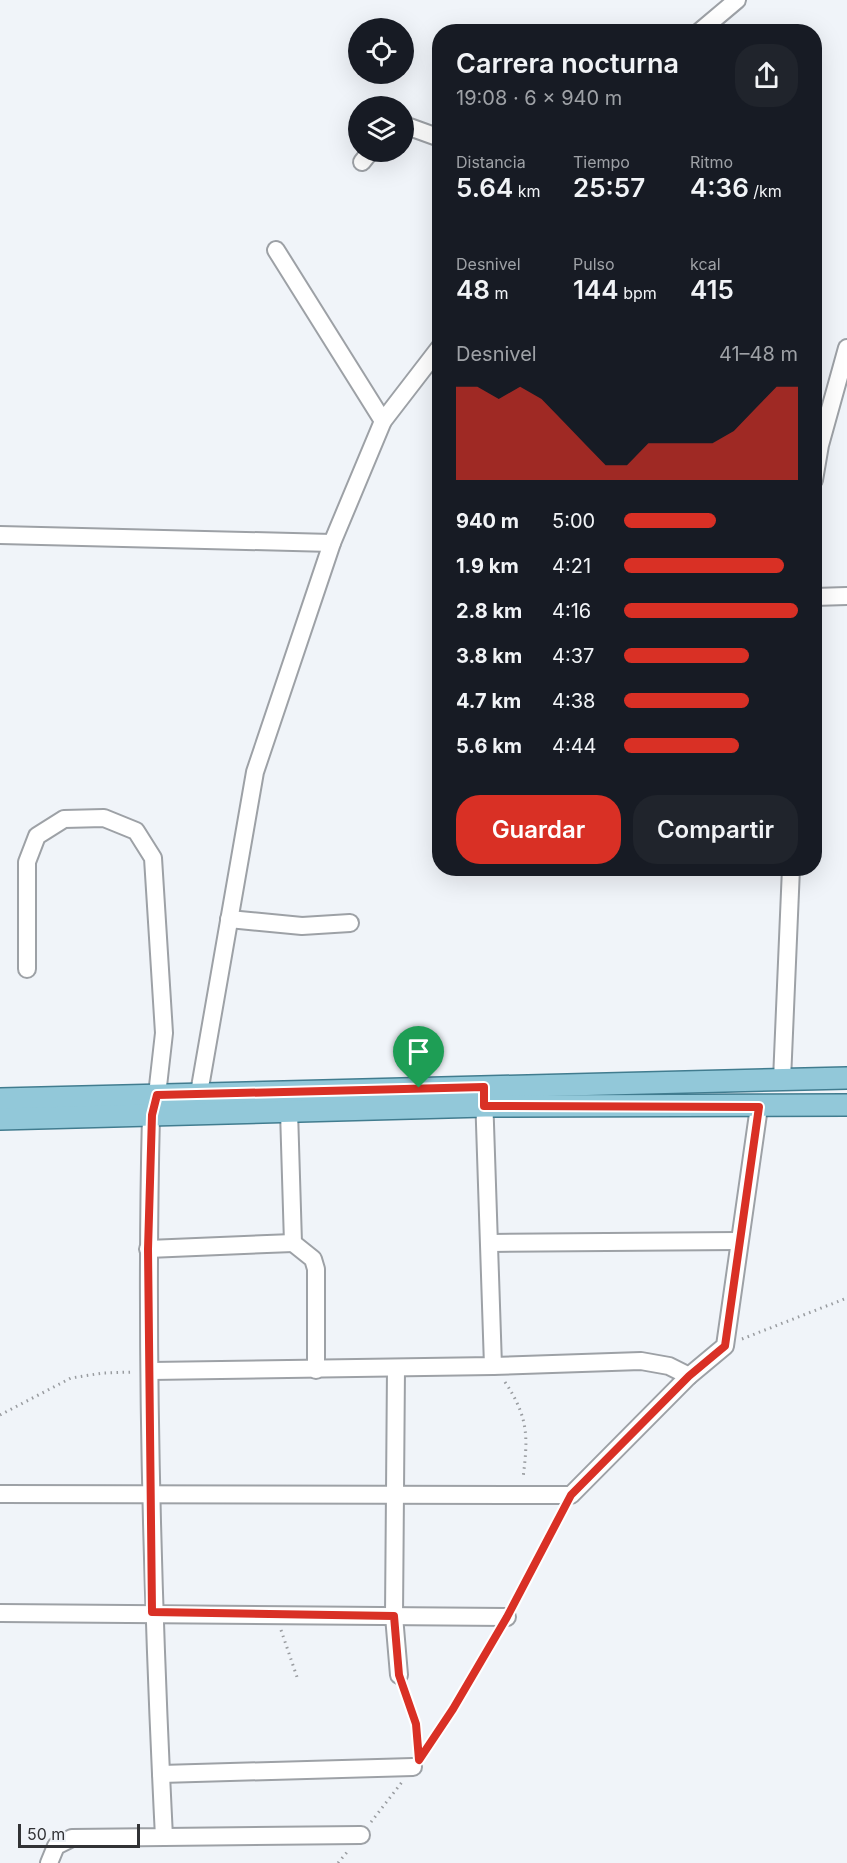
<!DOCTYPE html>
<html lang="es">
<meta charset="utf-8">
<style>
:root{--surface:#171b24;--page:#20242c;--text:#f1f3f6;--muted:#9ea1a6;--accent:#d93025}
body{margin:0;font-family:Inter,sans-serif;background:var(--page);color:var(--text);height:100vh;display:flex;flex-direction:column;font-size:22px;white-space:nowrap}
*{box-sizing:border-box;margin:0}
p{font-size:20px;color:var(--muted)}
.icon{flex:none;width:33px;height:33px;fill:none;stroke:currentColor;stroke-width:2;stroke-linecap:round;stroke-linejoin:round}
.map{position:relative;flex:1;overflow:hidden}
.sheet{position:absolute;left:432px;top:24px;width:390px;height:852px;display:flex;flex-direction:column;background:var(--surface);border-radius:24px;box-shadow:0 6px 24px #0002}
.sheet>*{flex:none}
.controls{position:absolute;left:348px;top:18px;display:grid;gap:12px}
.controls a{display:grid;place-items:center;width:66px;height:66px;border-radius:50%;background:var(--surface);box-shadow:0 6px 24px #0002;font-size:30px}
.scale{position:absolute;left:18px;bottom:15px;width:122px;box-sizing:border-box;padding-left:6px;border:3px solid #313235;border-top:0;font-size:16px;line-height:21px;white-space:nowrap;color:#313235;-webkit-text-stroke:4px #f0f4f9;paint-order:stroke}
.pin{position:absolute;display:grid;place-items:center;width:51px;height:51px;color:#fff;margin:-62px -26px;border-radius:50% 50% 50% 0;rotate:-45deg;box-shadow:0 0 6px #0007}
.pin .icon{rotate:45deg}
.round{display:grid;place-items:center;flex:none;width:63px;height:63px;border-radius:24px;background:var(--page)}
.headline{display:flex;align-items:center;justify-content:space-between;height:102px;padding:0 24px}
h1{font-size:27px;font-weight:600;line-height:45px}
.stats{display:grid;grid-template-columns:repeat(3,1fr);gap:9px;height:102px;padding:6px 24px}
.stats div{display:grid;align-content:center}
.stats b{font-size:26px;font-weight:600}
.stats small{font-size:16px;font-weight:400}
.stats p{font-size:16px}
.chart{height:168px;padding:12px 24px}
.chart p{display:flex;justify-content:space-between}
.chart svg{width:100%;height:108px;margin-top:6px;fill:var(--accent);opacity:.7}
.button{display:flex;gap:12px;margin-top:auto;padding:12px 24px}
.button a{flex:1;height:69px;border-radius:24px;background:var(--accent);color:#fff;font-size:24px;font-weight:600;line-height:69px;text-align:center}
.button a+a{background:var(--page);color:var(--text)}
ul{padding:0 24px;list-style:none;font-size:20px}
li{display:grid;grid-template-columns:96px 72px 1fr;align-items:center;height:45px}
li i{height:15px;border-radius:8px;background:var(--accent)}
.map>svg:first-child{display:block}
</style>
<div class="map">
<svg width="847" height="1863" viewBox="0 0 847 1863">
<rect width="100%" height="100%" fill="#f0f4f9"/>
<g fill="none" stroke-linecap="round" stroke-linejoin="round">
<g stroke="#9da1a6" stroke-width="20">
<g id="minor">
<polyline points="699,32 737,0"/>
<polyline points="404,125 440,138"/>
<polyline points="362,162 370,152"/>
<polyline points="276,250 383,421"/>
<polyline points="814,480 820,445 847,348"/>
<polyline points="0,535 332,543"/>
<polyline points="814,597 847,596"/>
<polyline points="229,919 302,926 350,923"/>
<path d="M 27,969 L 27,862 L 37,836 L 64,819 L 104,818 L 136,831 L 153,858 L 164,1033 L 157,1095 L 151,1115 C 145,1356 152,1596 164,1837 L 72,1838 L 56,1846 L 49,1863"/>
<polyline points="782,1080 791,868"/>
<polyline points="199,1093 255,772 332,543 383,421 440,347"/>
<polyline points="289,1111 293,1243 313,1259 316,1269 316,1370"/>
<polyline points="490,1243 738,1241"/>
<polyline points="148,1249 293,1243"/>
<polyline points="493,1366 641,1361 669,1366 689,1376"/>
<polyline points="396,1368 394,1616 399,1675"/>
<polyline points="151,1371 493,1366 484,1094"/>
<polyline points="0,1494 571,1495 689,1376 725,1346 759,1107"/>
<polyline points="0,1613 507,1617"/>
<polyline points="161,1774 413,1767"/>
<polyline points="164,1837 361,1835"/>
</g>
</g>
<g stroke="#417c8f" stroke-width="24">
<g id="major">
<polyline points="0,1099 847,1078"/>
<polyline points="0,1119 485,1106 847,1105"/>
</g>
</g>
<g stroke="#999ca0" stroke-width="3" stroke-dasharray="1.5 4.5" stroke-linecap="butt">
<polyline points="742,1339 847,1298"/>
<path d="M 505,1382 C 529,1418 528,1438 523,1478"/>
<polyline points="0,1415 71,1378 103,1373 134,1372"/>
<polyline points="514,1604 562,1512"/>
<polyline points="281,1630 297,1677"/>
<polyline points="403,1689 416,1724 418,1752"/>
<polyline points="422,1755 497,1634"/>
<polyline points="371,1822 402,1782"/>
<polyline points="338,1863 348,1851"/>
</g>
<use href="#minor" stroke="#fff" stroke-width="16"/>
<use href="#major" stroke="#92c8d9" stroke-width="21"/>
</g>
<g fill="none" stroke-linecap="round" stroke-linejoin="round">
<g stroke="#fff" stroke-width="12">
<polygon id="route" points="484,1087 484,1106 759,1107 725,1346 689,1376 571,1495 507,1617 453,1709 419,1760 416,1724 399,1675 394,1616 152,1612 148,1249 152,1115 157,1095"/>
</g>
<use href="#route" stroke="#d93025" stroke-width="8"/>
</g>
</svg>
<div class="controls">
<a><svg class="icon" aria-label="locate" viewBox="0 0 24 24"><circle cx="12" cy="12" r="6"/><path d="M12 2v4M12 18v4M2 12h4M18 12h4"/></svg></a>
<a><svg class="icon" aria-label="layers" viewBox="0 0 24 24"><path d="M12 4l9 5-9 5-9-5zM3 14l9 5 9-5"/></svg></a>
</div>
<div class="scale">50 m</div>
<div class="pin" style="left:419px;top:1088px;background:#1e9e55"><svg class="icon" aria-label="arrive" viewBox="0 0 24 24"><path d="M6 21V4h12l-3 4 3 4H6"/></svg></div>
<section class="sheet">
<div class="headline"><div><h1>Carrera nocturna</h1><p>19:08 · 6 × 940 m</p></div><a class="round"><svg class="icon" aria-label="share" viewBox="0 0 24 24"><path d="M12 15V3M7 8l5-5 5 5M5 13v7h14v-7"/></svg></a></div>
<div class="stats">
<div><p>Distancia</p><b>5.64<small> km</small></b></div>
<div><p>Tiempo</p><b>25:57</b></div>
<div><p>Ritmo</p><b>4:36<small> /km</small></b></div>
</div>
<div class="stats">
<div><p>Desnivel</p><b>48<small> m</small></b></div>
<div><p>Pulso</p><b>144<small> bpm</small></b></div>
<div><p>kcal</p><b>415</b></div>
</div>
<div class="chart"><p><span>Desnivel</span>41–48 m</p>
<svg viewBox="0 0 160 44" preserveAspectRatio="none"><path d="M0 44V6L10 6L20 11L30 6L40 11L50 20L60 29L70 38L80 38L90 29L100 29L110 29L120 29L130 24L140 15L150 6L160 6V44z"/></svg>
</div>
<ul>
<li><b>940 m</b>5:00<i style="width:53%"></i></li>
<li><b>1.9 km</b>4:21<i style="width:92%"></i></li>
<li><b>2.8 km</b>4:16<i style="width:100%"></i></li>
<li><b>3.8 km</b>4:37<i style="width:72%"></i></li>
<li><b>4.7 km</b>4:38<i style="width:72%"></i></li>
<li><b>5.6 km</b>4:44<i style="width:66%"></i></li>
</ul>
<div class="button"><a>Guardar</a><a>Compartir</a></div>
</section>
</div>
